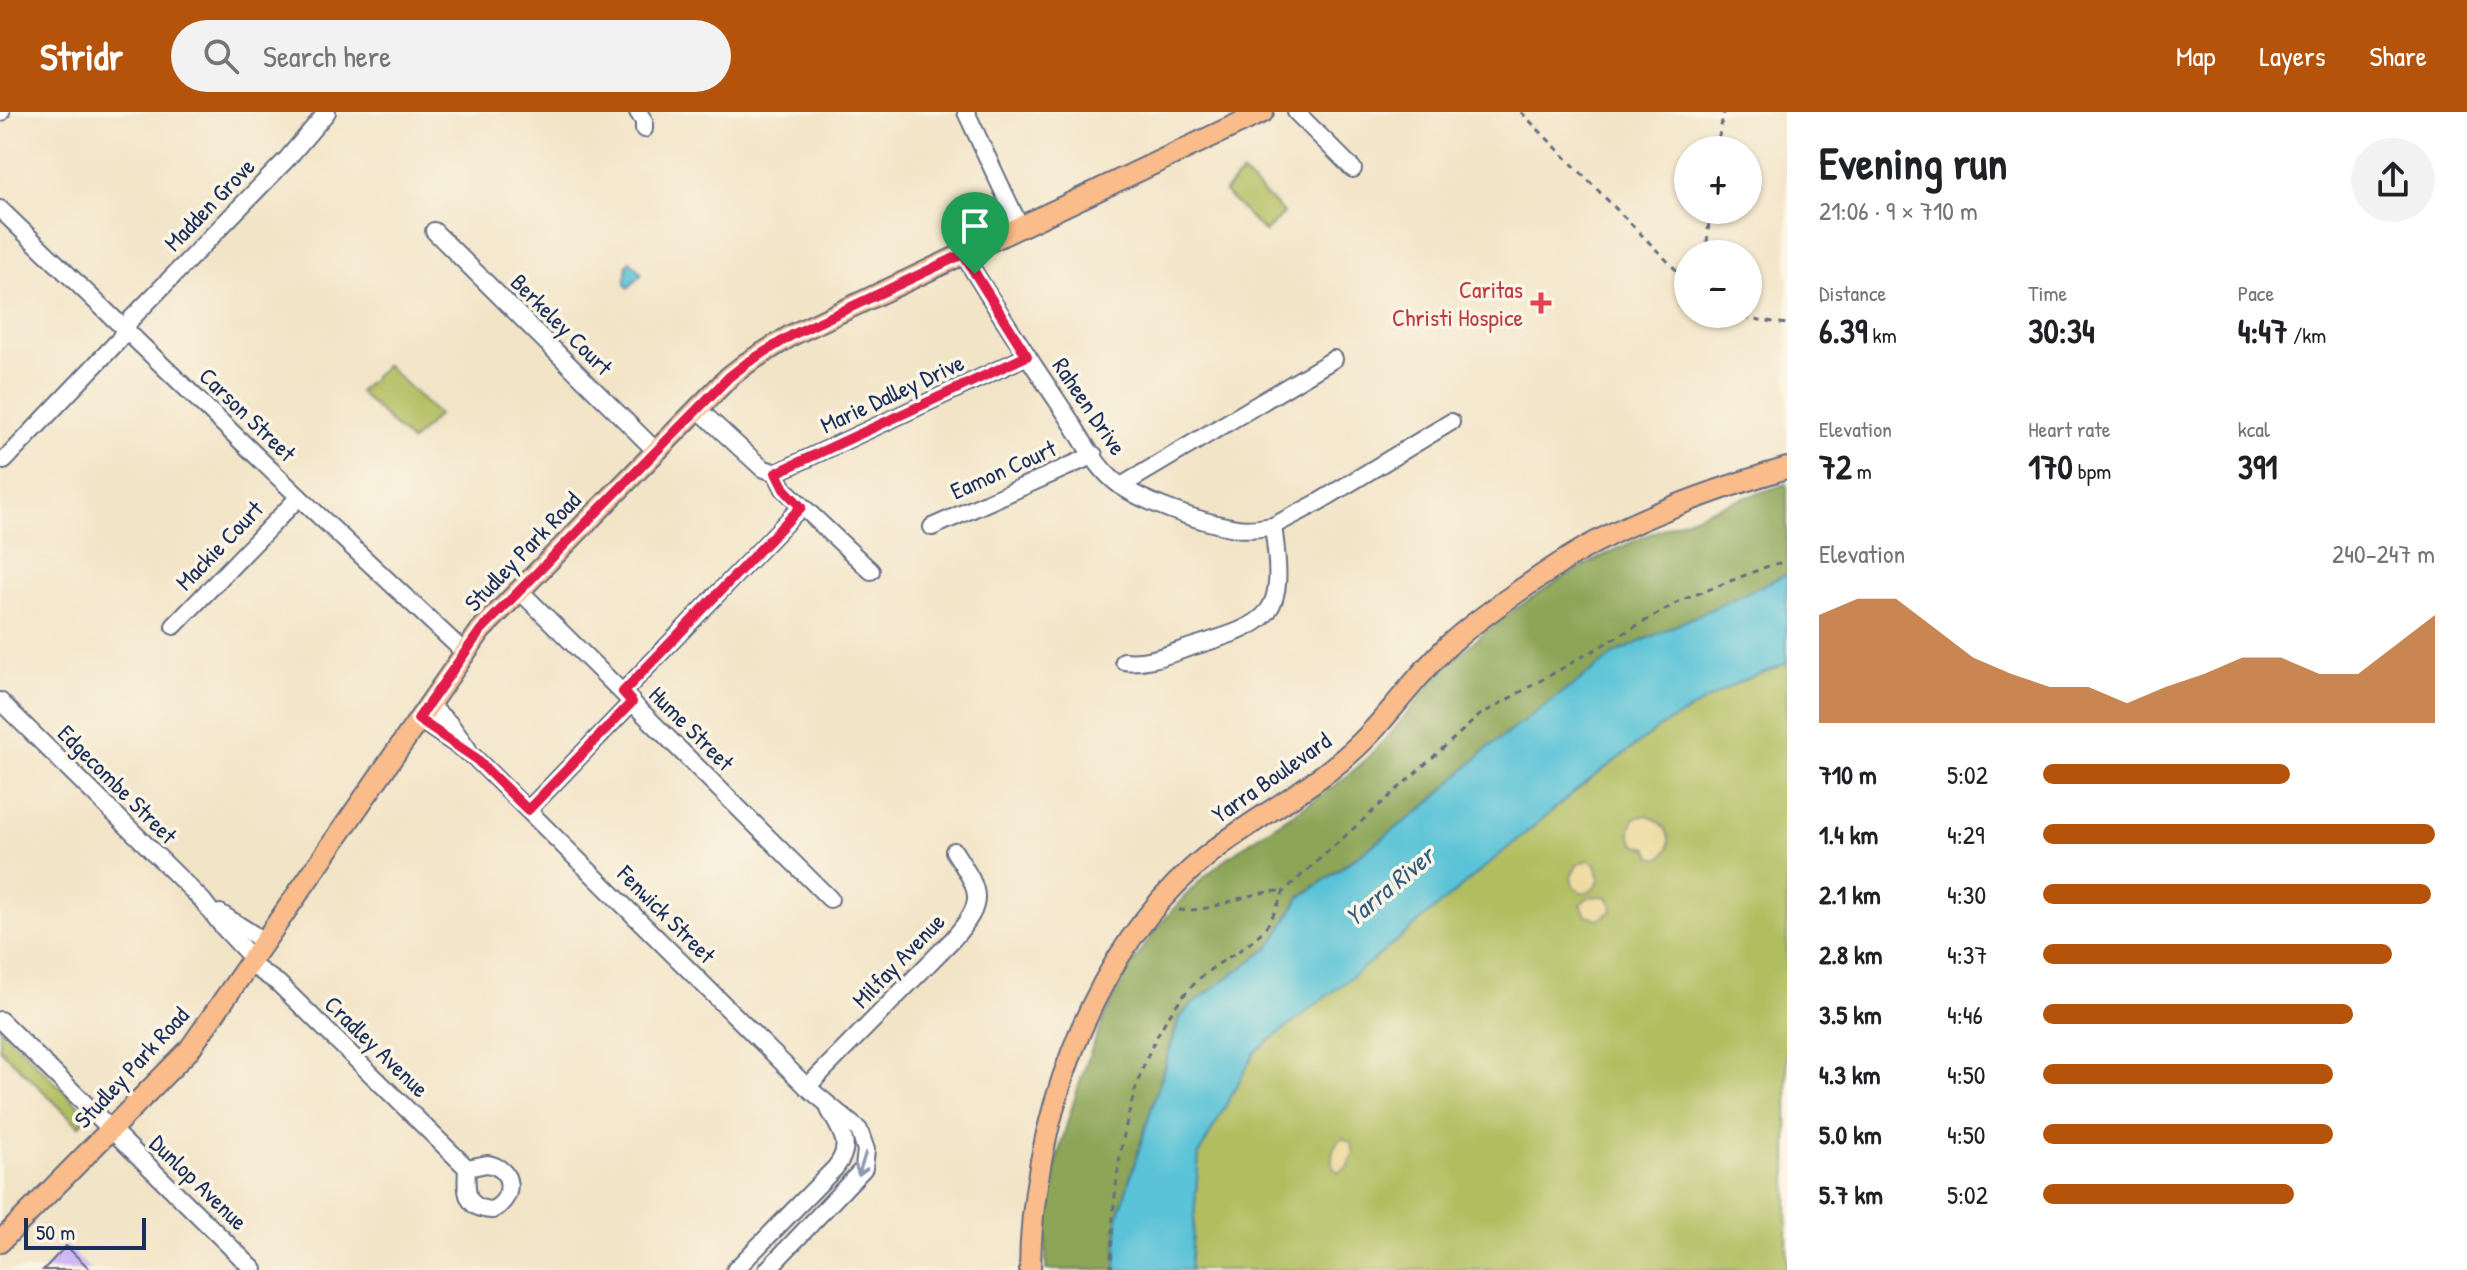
<!DOCTYPE html>
<meta charset="utf-8">
<style>
:root{--surface:#fff;--page:#f2f2f2;--text:#202124;--muted:#757577;--accent:#b45309}
body{margin:0;font-family:"Patrick Hand",sans-serif;background:var(--page);color:var(--text);height:100vh;display:flex;flex-direction:column;font-size:30px;white-space:nowrap}
*{box-sizing:border-box;margin:0}
p{font-size:26px;color:var(--muted)}
.icon{flex:none;width:44px;height:44px;fill:none;stroke:currentColor;stroke-width:2;stroke-linecap:round;stroke-linejoin:round}
.map{position:relative;flex:1;overflow:hidden}
.panel{display:flex;flex-direction:column;background:var(--surface);width:680px}
.panel>*{flex:none}
.fabs{position:absolute;left:1674px;top:24px;display:grid;gap:16px}
.fabs a{display:grid;place-items:center;width:88px;height:88px;border-radius:50%;background:var(--surface);box-shadow:0 2px 6px #0004;font-size:40px}
.scale{position:absolute;left:24px;bottom:20px;width:122px;box-sizing:border-box;padding-left:8px;border:4px solid #1b2f5e;border-top:0;font-size:22px;line-height:28px;white-space:nowrap;color:#1b2f5e;-webkit-text-stroke:6px #fcf5e5;paint-order:stroke}
.pin{position:absolute;display:grid;place-items:center;width:68px;height:68px;color:#fff;margin:-82px -34px;border-radius:50% 50% 50% 0;rotate:-45deg;box-shadow:0 0 8px #0007}
.pin .icon{rotate:45deg}
.round{display:grid;place-items:center;flex:none;width:84px;height:84px;border-radius:42px;background:var(--page)}
.overview{display:flex;align-items:center;justify-content:space-between;height:136px;padding:0 32px}
h1{font-size:44px;font-weight:700;line-height:60px}
.metrics{display:grid;grid-template-columns:repeat(3,1fr);gap:12px;height:136px;padding:8px 32px}
.metrics div{display:grid;align-content:center}
.metrics b{font-size:34px;font-weight:700}
.metrics small{font-size:22px;font-weight:400}
.metrics p{font-size:22px}
.chart{height:224px;padding:16px 32px}
.chart p{display:flex;justify-content:space-between}
.chart svg{width:100%;height:144px;margin-top:8px;fill:var(--accent);opacity:.7}
ul{padding:0 32px;list-style:none;font-size:26px}
li{display:grid;grid-template-columns:128px 96px 1fr;align-items:center;height:60px}
li i{height:20px;border-radius:10px;background:var(--accent)}
header{display:flex;align-items:center;gap:48px;box-sizing:border-box;height:112px;padding:0 40px;background:var(--accent);color:#fff}
header strong{font-size:38px}
nav{display:flex;gap:44px;margin-inline-start:auto;font-size:28px}
.search{width:560px;height:72px;background:var(--page);display:flex;align-items:center;gap:20px;box-sizing:border-box;padding:0 28px;border-radius:44px;color:var(--muted);font-size:30px}
main{display:flex;flex:1;min-height:0}
.map>svg:first-child{display:block}
</style>
<header>
<strong>Stridr</strong>
<div class="search"><svg class="icon" aria-label="search" viewBox="0 0 24 24"><circle cx="10" cy="10" r="6"/><path d="M15 15l6 6"/></svg>Search here</div>
<nav><a>Map</a><a>Layers</a><a>Share</a></nav>
</header>
<main>
<div class="map">
<svg width="1787" height="1158" viewBox="0 0 1787 1158">
<rect width="100%" height="100%" fill="#fcf5e5"/>
<filter id="ink" filterUnits="userSpaceOnUse"><feTurbulence type="fractalNoise" baseFrequency=".0125" numOctaves="2"/><feDisplacementMap in="SourceGraphic" scale="16" xChannelSelector="R" yChannelSelector="G"/><feConvolveMatrix kernelMatrix="1 2 1 2 8 2 1 2 1" color-interpolation-filters="sRGB"/></filter>
<filter id="wash" filterUnits="userSpaceOnUse"><feTurbulence type="fractalNoise" baseFrequency=".006" numOctaves="4" result="noise"/><feDisplacementMap in="SourceGraphic" scale="32" xChannelSelector="R" yChannelSelector="G"/><feGaussianBlur stdDeviation="1.8" result="paint"/><feColorMatrix in="noise" values="0 0 0 0 0 0 0 0 0 0 0 0 0 0 0 0 0 1.4 0 .05"/><feComposite in="paint" operator="in"/></filter>
<g filter="url(#wash)">
<rect width="100%" height="100%" fill="#f2e4c7"/>
<g fill="#b1be60" stroke="#66765f" stroke-width="2">
<polygon points="1242,61 1284,101 1265,120 1224,80"/>
<polygon points="386,253 438,303 411,330 359,280"/>
<polygon points="1787,551 1787,1158 1190,1158 1199,1042 1255,940 1382,841 1583,673 1660,615 1739,570"/>
<polygon points="0,916 89,1004 79,1014 0,937"/>
</g>
<path fill="#8ca556" stroke="#546a5a" stroke-width="2" d="M 1787,372 L 1787,462 L 1618,540 L 1489,635 L 1424,696 L 1300,785 L 1270,835 L 1191,893 L 1179,906 L 1118,1105 L 1116,1158 L 1046,1158 C 1044,1093 1054,1053 1073,992 C 1100,902 1137,825 1209,761 C 1256,720 1315,694 1361,652 C 1398,618 1425,574 1462,540 C 1554,456 1670,408 1787,372 Z"/>
<g fill="#eeda9e" stroke="#84847e" stroke-width="2">
<path d="M 1648,703 C 1666,712 1678,730 1661,746 L 1653,746 L 1648,736 L 1637,734 C 1628,724 1628,717 1635,706 Z"/>
<path d="M 1589,748 L 1596,752 L 1600,767 C 1596,776 1592,780 1582,781 L 1573,774 L 1571,765 L 1577,753 Z"/>
<polygon points="1601,784 1607,785 1611,792 1612,799 1599,807 1586,804 1581,792 1588,785"/>
<path d="M 1342,1026 L 1351,1030 L 1354,1041 L 1348,1055 L 1338,1060 L 1333,1055 C 1330,1047 1333,1031 1342,1026 Z"/>
</g>
<g fill="#5ac3d7" stroke="#3a799a" stroke-width="2">
<polygon points="630,149 642,162 628,176 625,172 627,152"/>
<polygon points="1787,462 1787,551 1739,570 1660,615 1583,673 1382,841 1255,940 1199,1042 1190,1158 1116,1158 1118,1105 1180,906 1191,893 1270,835 1300,786 1424,696 1489,635 1618,540"/>
</g>
<g id="blocks">
<polygon fill="#c7acf8" points="66,1134 91,1158 43,1158"/>
</g>
</g>
<g filter="url(#ink)">
<use href="#blocks" fill-opacity="0" stroke="#666e83" stroke-width="2"/>
<g fill="none" stroke-linecap="round" stroke-linejoin="round">
<g stroke="#666e83" stroke-width="20">
<g id="minor">
<polyline points="638,0 644,9 644,17"/>
<polyline points="966,0 1020,115"/>
<polyline points="1296,0 1353,57"/>
<polyline points="0,1 1,0"/>
<polyline points="0,97 299,385 464,540"/>
<polyline points="434,119 656,339"/>
<path d="M 963,142 C 996,196 1030,249 1066,302 C 1080,323 1093,350 1112,367 C 1136,389 1204,411 1236,416 C 1249,418 1261,416 1273,414 C 1286,504 1274,510 1191,535 C 1169,542 1147,552 1124,549"/>
<polyline points="698,297 762,356 776,361 784,377 871,459"/>
<polyline points="4,349 119,228 131,207 287,47 327,0"/>
<polyline points="776,361 1027,244"/>
<polyline points="1121,374 1334,247"/>
<polyline points="1273,414 1317,391 1451,310"/>
<polyline points="932,415 1094,343"/>
<polyline points="520,479 830,787"/>
<polyline points="174,514 299,385"/>
<polyline points="623,580 801,395"/>
<polyline points="0,589 202,788 223,815 253,847"/>
<polyline points="428,592 450,612 468,637"/>
<polyline points="418,607 474,645 807,975 859,1018 866,1038 864,1056 767,1158"/>
<polyline points="528,698 632,590"/>
<polyline points="220,801 265,830"/>
<polyline points="250,852 278,871 467,1056"/>
<polyline points="0,908 254,1158"/>
<path d="M 807,975 L 953,827 C 987,788 980,780 954,739"/>
<path d="M 487,1052 C 514,1056 516,1086 492,1098 C 464,1097 466,1077 467,1056 Z"/>
<path d="M 735,1158 L 835,1056 C 854,1033 841,1020 829,997"/>
</g>
</g>
<g stroke="#666e83" stroke-width="24">
<g id="major">
<polyline points="0,1130 189,938 481,518 729,265 747,251 792,223 1263,0"/>
<path d="M 1030,1158 C 1031,1017 1087,850 1194,755 C 1242,712 1302,684 1350,641 C 1388,608 1414,564 1452,530 C 1473,511 1496,495 1519,479 C 1544,462 1569,444 1596,430 C 1656,398 1722,375 1787,356"/>
</g>
</g>
<g stroke="#666e83" stroke-width="3" stroke-dasharray="6 6" stroke-linecap="butt">
<polyline points="1521,0 1688,170"/>
<polyline points="1716,38 1724,0"/>
<polyline points="1706,142 1710,98"/>
<polyline points="1720,202 1787,212"/>
<path d="M 1179,798 C 1215,801 1247,778 1284,779"/>
<path d="M 1111,1158 C 1112,1065 1127,938 1196,870 C 1216,849 1245,840 1264,817 C 1273,807 1278,791 1284,779 L 1480,603 L 1682,488 L 1771,453 L 1787,449"/>
</g>
<use href="#minor" stroke="#fff" stroke-width="16"/>
<use href="#major" stroke="#f9bc8a" stroke-width="20"/>
</g>
<defs><path id="oneway-shaft" d="M-6 0H5M1.5-3L5.5 0L1.5 3" fill="none" stroke-width="1.6" stroke-linecap="round" stroke-linejoin="round" transform="scale(2)"/></defs>
<use stroke="#8d97ae" href="#oneway-shaft" transform="translate(862 1052) rotate(108)"/>
</g>
<g fill="none" stroke-linecap="round" stroke-linejoin="round" filter="url(#ink)">
<g stroke="#fff" stroke-width="16">
<polygon id="route" points="963,142 1027,244 776,361 784,377 801,395 623,580 632,590 528,698 474,645 418,607 481,518 729,265 747,251 792,223"/>
</g>
<use href="#route" stroke="#e11d48" stroke-width="10"/>
</g>
<path fill="#e0444e" stroke="#fcf5e5" stroke-width="3" d="M1537 179h8v8h8v8h-8v8h-8v-8h-8v-8h8z"/>
<g text-anchor="middle" dominant-baseline="central" stroke-width="7" stroke-linejoin="round" paint-order="stroke">
<g font-size="24" fill="#1b2f5e" stroke="#fcf5e5">
<text transform="translate(209 92) rotate(-46)">Madden Grove</text>
<text transform="translate(562 212) rotate(45)">Berkeley Court</text>
<text transform="translate(892 281) rotate(-25)">Marie Dalley Drive</text>
<text transform="translate(1090 294) rotate(56)">Raheen Drive</text>
<text transform="translate(248 302) rotate(44)">Carson Street</text>
<text transform="translate(1003 357) rotate(-24)">Eamon Court</text>
<text transform="translate(219 433) rotate(-46)">Mackie Court</text>
<text transform="translate(522 439) rotate(-46)">Studley Park Road</text>
<text transform="translate(692 616) rotate(45)">Hume Street</text>
<text transform="translate(1271 665) rotate(-35)">Yarra Boulevard</text>
<text transform="translate(118 672) rotate(45)">Edgecombe Street</text>
<text transform="translate(667 802) rotate(45)">Fenwick Street</text>
<text transform="translate(898 848) rotate(-46)">Milfay Avenue</text>
<text transform="translate(377 934) rotate(44)">Cradley Avenue</text>
<text transform="translate(131 955) rotate(-47)">Studley Park Road</text>
<text transform="translate(199 1070) rotate(44)">Dunlop Avenue</text>
</g>
<g font-size="24" fill="#be3a42" stroke="#fcf5e5" text-anchor="end">
<text x="1523" y="177">Caritas<tspan x="1523" dy="28">Christi Hospice</tspan></text>
</g>
<g font-size="26" font-style="italic" fill="#2e5b82" stroke="#fcf5e5">
<text transform="translate(1389 774) rotate(-40)">Yarra River</text>
</g>
</g>
</svg>
<div class="fabs">
<a>+</a>
<a>−</a>
</div>
<div class="scale">50 m</div>
<div class="pin" style="left:975px;top:162px;background:#1e9e55"><svg class="icon" aria-label="arrive" viewBox="0 0 24 24"><path d="M6 21V4h12l-3 4 3 4H6"/></svg></div>
</div>
<section class="panel">
<div class="overview"><div><h1>Evening run</h1><p>21:06 · 9 × 710 m</p></div><a class="round"><svg class="icon" aria-label="share" viewBox="0 0 24 24"><path d="M12 15V3M7 8l5-5 5 5M5 13v7h14v-7"/></svg></a></div>
<div class="metrics">
<div><p>Distance</p><b>6.39<small> km</small></b></div>
<div><p>Time</p><b>30:34</b></div>
<div><p>Pace</p><b>4:47<small> /km</small></b></div>
</div>
<div class="metrics">
<div><p>Elevation</p><b>72<small> m</small></b></div>
<div><p>Heart rate</p><b>170<small> bpm</small></b></div>
<div><p>kcal</p><b>391</b></div>
</div>
<div class="chart"><p><span>Elevation</span>240–247 m</p>
<svg viewBox="0 0 160 44" preserveAspectRatio="none"><path d="M0 44V11L10 6L20 6L30 15L40 24L50 29L60 33L70 33L80 38L90 33L100 29L110 24L120 24L130 29L140 29L150 20L160 11V44z"/></svg>
</div>
<ul>
<li><b>710 m</b>5:02<i style="width:63%"></i></li>
<li><b>1.4 km</b>4:29<i style="width:100%"></i></li>
<li><b>2.1 km</b>4:30<i style="width:99%"></i></li>
<li><b>2.8 km</b>4:37<i style="width:89%"></i></li>
<li><b>3.5 km</b>4:46<i style="width:79%"></i></li>
<li><b>4.3 km</b>4:50<i style="width:74%"></i></li>
<li><b>5.0 km</b>4:50<i style="width:74%"></i></li>
<li><b>5.7 km</b>5:02<i style="width:64%"></i></li>
</ul>
</section>
</main>
